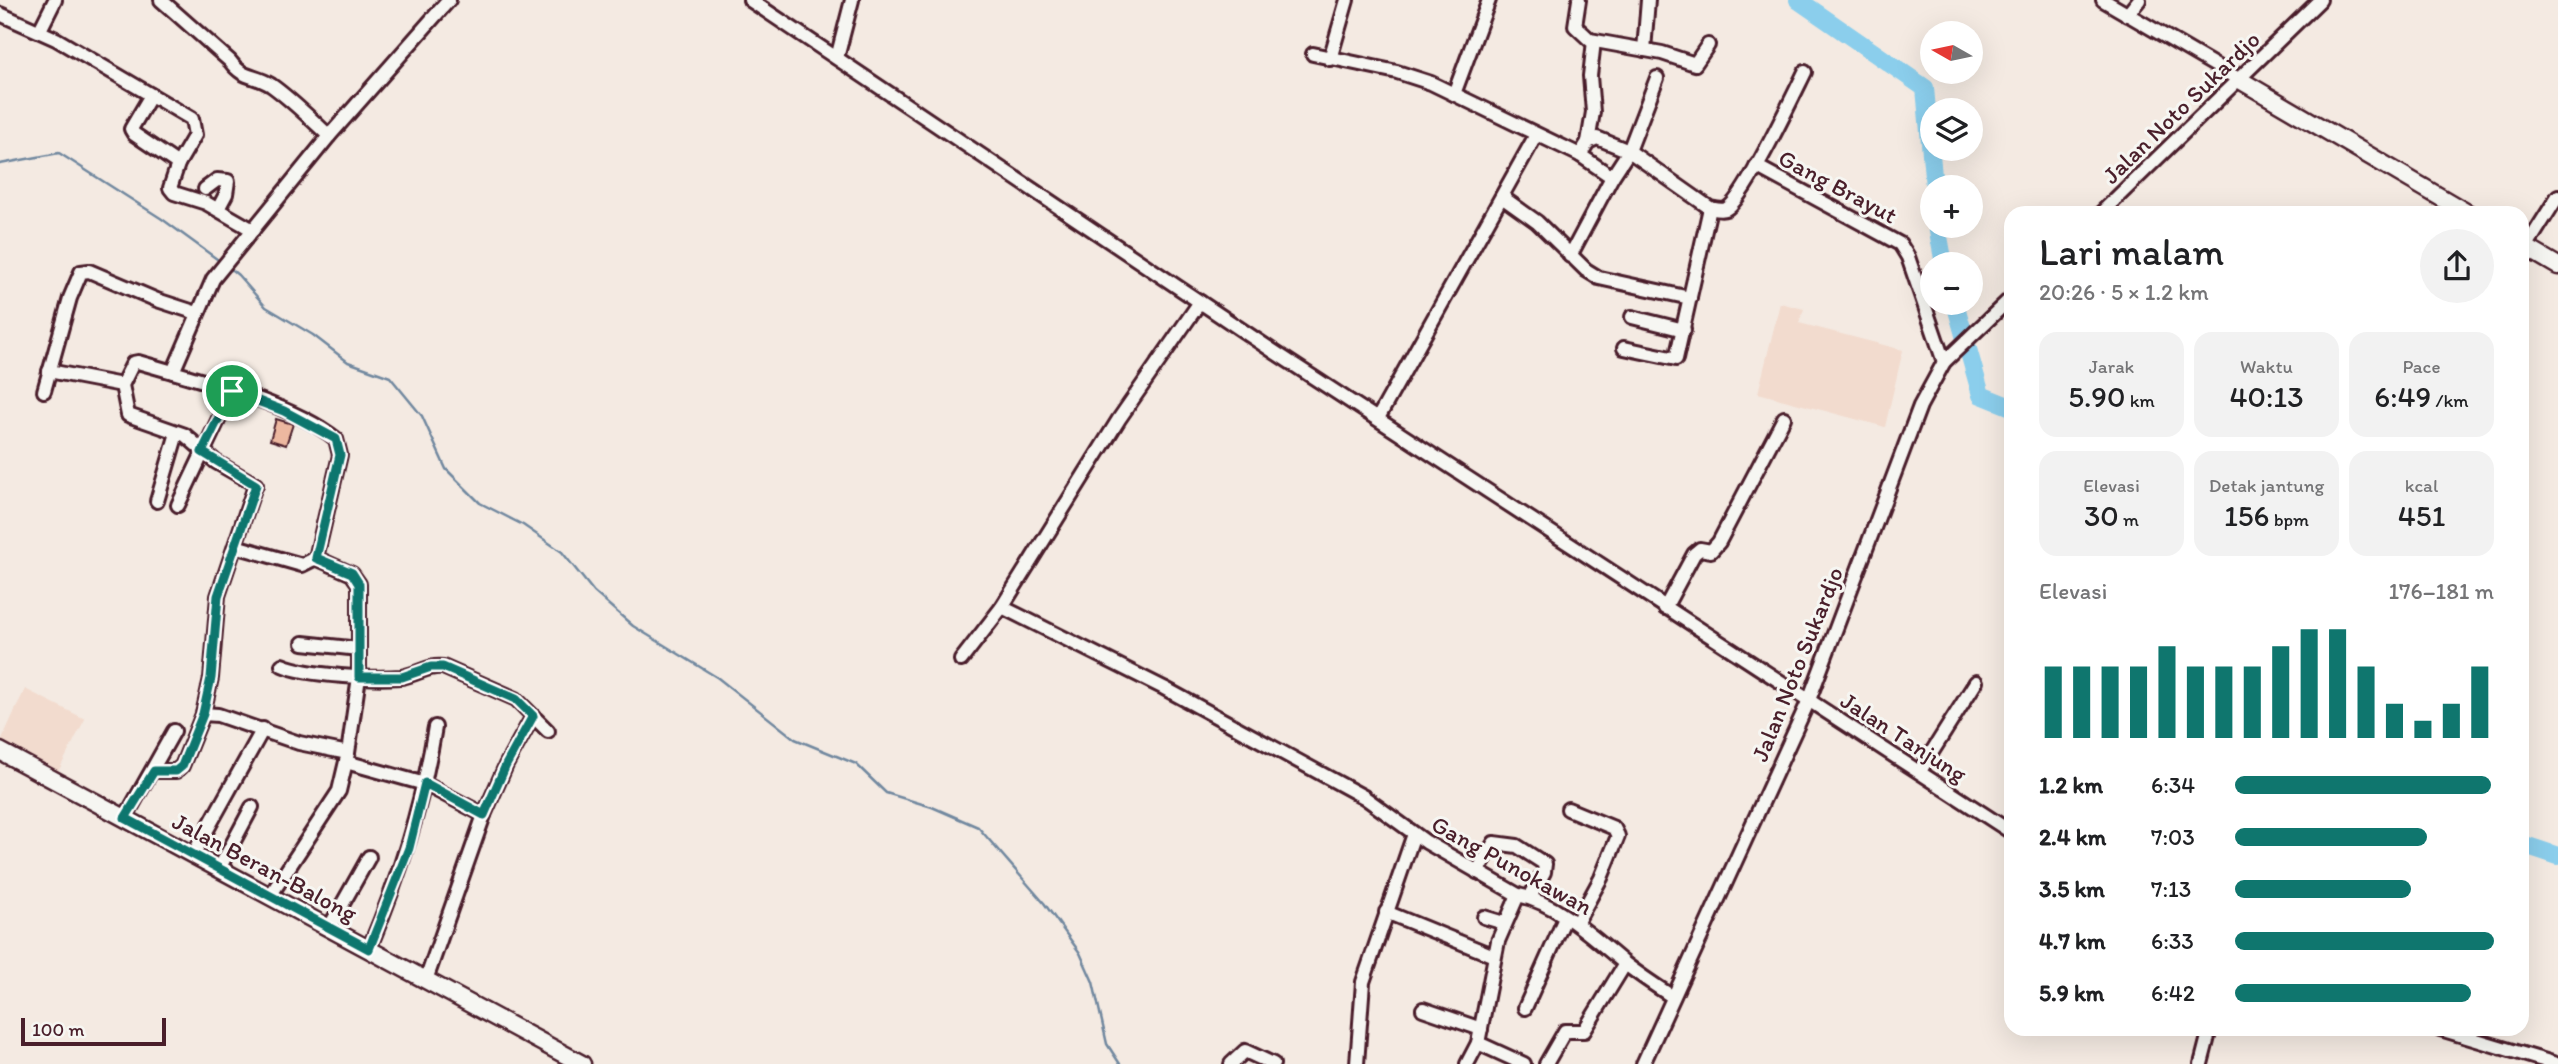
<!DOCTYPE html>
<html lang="id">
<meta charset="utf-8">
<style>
:root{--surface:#fff;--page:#f2f2f2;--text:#202124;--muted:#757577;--accent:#0f766e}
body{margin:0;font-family:Itim,sans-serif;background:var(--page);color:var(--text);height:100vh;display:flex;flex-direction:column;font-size:26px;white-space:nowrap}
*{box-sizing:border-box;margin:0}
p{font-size:23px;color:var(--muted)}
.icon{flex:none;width:38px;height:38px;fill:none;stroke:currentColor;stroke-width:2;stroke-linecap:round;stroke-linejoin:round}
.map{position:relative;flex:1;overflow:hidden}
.drawer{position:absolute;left:2004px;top:206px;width:525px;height:830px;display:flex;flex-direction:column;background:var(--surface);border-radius:21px;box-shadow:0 7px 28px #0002}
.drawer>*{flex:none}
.needle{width:46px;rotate:279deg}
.controls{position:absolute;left:1920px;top:21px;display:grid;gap:14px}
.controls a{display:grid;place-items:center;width:63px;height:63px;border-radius:50%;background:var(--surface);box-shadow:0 7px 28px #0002;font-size:35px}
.scale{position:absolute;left:21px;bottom:18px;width:145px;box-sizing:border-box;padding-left:7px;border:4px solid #4a1f2b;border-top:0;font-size:19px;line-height:24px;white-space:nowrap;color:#4a1f2b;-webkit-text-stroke:5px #f6f6f2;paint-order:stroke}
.pin{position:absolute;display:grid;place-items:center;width:60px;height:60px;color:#fff;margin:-30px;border:4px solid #fff;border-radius:50%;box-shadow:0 2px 7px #0007}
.round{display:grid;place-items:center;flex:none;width:74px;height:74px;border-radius:37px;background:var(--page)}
.head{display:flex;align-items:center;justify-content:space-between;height:119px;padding:0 35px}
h1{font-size:38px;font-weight:600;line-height:52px}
.stats{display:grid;grid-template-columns:repeat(3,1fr);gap:10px;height:119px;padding:7px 35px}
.stats div{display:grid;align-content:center;border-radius:18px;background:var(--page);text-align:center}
.stats b{font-size:30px;font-weight:600}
.stats small{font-size:19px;font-weight:400}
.stats p{font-size:19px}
.chart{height:196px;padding:14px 35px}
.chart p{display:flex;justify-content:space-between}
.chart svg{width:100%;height:126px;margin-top:7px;stroke:var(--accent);stroke-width:6}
ul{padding:0 35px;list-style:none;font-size:23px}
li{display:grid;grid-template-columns:112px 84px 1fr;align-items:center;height:52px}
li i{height:18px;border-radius:9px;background:var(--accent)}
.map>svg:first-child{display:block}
</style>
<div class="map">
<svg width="2558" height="1064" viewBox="0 0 2558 1064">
<rect width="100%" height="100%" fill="#f4eae2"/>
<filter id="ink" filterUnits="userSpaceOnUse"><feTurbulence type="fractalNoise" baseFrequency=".0143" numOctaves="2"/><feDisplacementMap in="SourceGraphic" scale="14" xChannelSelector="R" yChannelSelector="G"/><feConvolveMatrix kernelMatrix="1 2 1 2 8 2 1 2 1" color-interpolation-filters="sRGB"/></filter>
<g filter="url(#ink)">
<g fill="#f2dbce">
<polygon points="1780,303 1804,309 1799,323 1903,350 1885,427 1758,393"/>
<polygon points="25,689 85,719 58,772 0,743"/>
</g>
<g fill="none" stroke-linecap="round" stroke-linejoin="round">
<g stroke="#71889f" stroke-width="2.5">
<polyline points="0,164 59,153 162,219 221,262"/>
<polyline points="227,266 238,275 266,307 313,335 348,362 390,377 422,416 446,469 480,503 523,525 562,552 594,592 633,626 718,678 795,739 856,764 886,793 932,807 978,827 1044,903 1080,953 1093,982 1107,1044 1120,1064"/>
</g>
<g stroke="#8bceec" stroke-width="18">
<polyline points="1798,0 1925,88 1934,187"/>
<polyline points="1937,226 1944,264"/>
<polyline points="1955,303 1981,395 2011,407"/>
<polyline points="2522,844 2558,856"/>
</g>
</g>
<polygon fill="#edb8a0" stroke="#4a1f2b" stroke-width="2" points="276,419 293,424 286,445 270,440"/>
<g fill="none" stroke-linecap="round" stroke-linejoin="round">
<g stroke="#4a1f2b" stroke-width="18">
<g id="street">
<path d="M 161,0 L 230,61 C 244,80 253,74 271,85 C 292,100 310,118 329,136"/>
<polyline points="750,0 1276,353 2011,832"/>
<polyline points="1579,0 1575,26 1590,40 1662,53 1695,64 1708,45"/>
<polyline points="2103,0 2240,80"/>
<polyline points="0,14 56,39 192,119 195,135 178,164 170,188 174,193 206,203 253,230"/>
<polyline points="2127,15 2139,0"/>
<polyline points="40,30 55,0"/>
<polyline points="1644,50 1648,0"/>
<polyline points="1313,54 1397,72 1431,83 1580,155 1588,142 1597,138 1629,151 1612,177 1570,256"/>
<polyline points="837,58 852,0"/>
<polyline points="1330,59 1347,0"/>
<path d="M 1657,78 L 1629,151 L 1710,208 C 1715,209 1721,211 1726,209 C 1744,200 1793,96 1805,72"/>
<polyline points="1454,94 1489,0"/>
<polyline points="151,95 131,129 134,134 178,164"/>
<polyline points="1588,142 1593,112 1590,76 1594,41"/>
<polyline points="1580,155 1612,177"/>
<polyline points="1756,166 1900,244 1908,257 1944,362"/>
<polyline points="205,189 217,180 228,181 226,194 218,209"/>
<polyline points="1502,197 1537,222 1586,270 1599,278 1690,298"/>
<polyline points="2100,214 2320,0"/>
<polyline points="2526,247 2558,196"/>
<polyline points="1632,317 1684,330"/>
<polyline points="1624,348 1676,359 1710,208"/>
<polyline points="49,371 122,385"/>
<polyline points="173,372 213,279 329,136 449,0"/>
<polyline points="44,391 70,298 81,272 89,271 157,300 197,313"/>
<polyline points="1378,418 1536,135"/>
<polyline points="157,501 177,433"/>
<polyline points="178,505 232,391"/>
<path d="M 1002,607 L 1164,688 L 1364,797 L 1426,842 L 1518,895 C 1557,903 1593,937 1623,962 C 1639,975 1656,986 1673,997"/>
<polyline points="1665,608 1694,554 1700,549 1711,551 1719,542 1784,418"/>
<polyline points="303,643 359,649"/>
<polyline points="961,660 1002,607 1119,419 1200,302"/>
<path d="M 282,665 C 308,676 373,679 401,677 C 416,675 428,665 443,667 L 516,699 L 548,731"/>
<polyline points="203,714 218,715 299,743 348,753"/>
<polyline points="346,762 425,784 484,815 426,980"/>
<path d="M 154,771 L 176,771 L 182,766 L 203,714 L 211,678 L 218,596 L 254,489 L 256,485 L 216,462 L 185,435 L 128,415 L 122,385 L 133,363 L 138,362 C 193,378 294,404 336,439 L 340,455 L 316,558 L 302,565 L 235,546"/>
<polyline points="1920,771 1976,682"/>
<polyline points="1568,809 1614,828 1618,836 1601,878 1577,922"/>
<polyline points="484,815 506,765 533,716"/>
<polyline points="125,818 174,731"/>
<polyline points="193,855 263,729"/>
<polyline points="219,869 252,807"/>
<polyline points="1477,872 1494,843 1517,846 1545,864 1544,872 1530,897"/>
<polyline points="270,896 339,791 348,753 359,677 359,584 352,574 316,558"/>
<polyline points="1386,912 1494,956"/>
<polyline points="1484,917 1504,923"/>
<polyline points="329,928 369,857"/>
<path d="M 369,949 C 400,875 422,807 435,727"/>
<polyline points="1525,1008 1565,918"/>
<polyline points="1423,1009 1481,1029"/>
<polyline points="2440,1029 2556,1064"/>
<polyline points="1478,1043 1524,1064"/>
<polyline points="1231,1064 1245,1051 1273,1064"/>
<polyline points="1357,1064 1363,982 1414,834"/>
<polyline points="1467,1064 1478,1043 1498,941 1518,895"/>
<polyline points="1546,1064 1565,1031 1584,1031 1625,964"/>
<polyline points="1643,1064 1809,700 1920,406 1944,362 2011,298"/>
<polyline points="2201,1064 2210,1029"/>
</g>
</g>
<g stroke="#4a1f2b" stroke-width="21">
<g id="secondary">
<polyline points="2240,80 2469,214"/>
<polyline points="2522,245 2558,266"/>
<polyline points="0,751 582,1064"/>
</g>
</g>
<use href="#street" stroke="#f6f6f2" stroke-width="12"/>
<use href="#secondary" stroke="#f6f6f2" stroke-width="16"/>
</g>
</g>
<g fill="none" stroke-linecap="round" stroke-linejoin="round" filter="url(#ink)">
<g stroke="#fff" stroke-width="14">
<polygon id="route" points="232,391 284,411 336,439 340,455 316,558 352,573 359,584 359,677 402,677 431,667 443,667 516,699 533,716 506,765 484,815 425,783 409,848 369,949 125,818 154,771 176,771 182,766 203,714 211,678 218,596 256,485 202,452"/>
</g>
<use href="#route" stroke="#0f766e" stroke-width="9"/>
</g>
<g text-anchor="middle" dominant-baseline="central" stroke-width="6" stroke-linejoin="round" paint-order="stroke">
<g font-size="24" fill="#4a1f2b" stroke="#f6f6f2">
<text transform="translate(2181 107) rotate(-44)">Jalan Noto Sukardjo</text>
<text transform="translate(1838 186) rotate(28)">Gang Brayut</text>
<text transform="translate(1797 664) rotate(-68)">Jalan Noto Sukardjo</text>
<text transform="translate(1904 737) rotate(33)">Jalan Tanjung</text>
<text transform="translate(1512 865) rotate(29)">Gang Punokawan</text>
<text transform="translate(265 867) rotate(28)">Jalan Beran-Balong</text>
</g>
</g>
</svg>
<div class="controls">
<a><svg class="needle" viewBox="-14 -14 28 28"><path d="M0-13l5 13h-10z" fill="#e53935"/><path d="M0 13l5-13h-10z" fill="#757577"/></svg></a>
<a><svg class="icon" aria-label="layers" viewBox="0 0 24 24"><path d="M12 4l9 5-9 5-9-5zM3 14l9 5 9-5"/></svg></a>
<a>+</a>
<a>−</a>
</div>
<div class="scale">100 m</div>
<div class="pin" style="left:232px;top:391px;background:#1e9e55"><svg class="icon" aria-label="arrive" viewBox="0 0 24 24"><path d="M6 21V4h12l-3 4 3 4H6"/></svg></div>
<section class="drawer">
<div class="head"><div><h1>Lari malam</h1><p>20:26 · 5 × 1.2 km</p></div><a class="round"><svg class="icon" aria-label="share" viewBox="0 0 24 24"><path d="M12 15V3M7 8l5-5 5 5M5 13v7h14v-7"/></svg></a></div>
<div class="stats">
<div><p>Jarak</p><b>5.90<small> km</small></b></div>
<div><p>Waktu</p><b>40:13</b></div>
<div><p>Pace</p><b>6:49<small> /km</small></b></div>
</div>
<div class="stats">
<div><p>Elevasi</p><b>30<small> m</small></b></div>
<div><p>Detak jantung</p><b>156<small> bpm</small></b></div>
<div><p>kcal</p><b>451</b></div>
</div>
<div class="chart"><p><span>Elevasi</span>176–181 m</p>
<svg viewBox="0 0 160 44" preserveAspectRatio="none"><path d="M5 44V19M15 44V19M25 44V19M35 44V19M45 44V12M55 44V19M65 44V19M75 44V19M85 44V12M95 44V6M105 44V6M115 44V19M125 44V32M135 44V38M145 44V32M155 44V19"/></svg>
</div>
<ul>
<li><b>1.2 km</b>6:34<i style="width:99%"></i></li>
<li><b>2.4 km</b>7:03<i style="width:74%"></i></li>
<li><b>3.5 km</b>7:13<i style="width:68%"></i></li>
<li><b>4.7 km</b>6:33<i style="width:100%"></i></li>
<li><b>5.9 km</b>6:42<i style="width:91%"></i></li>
</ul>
</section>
</div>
